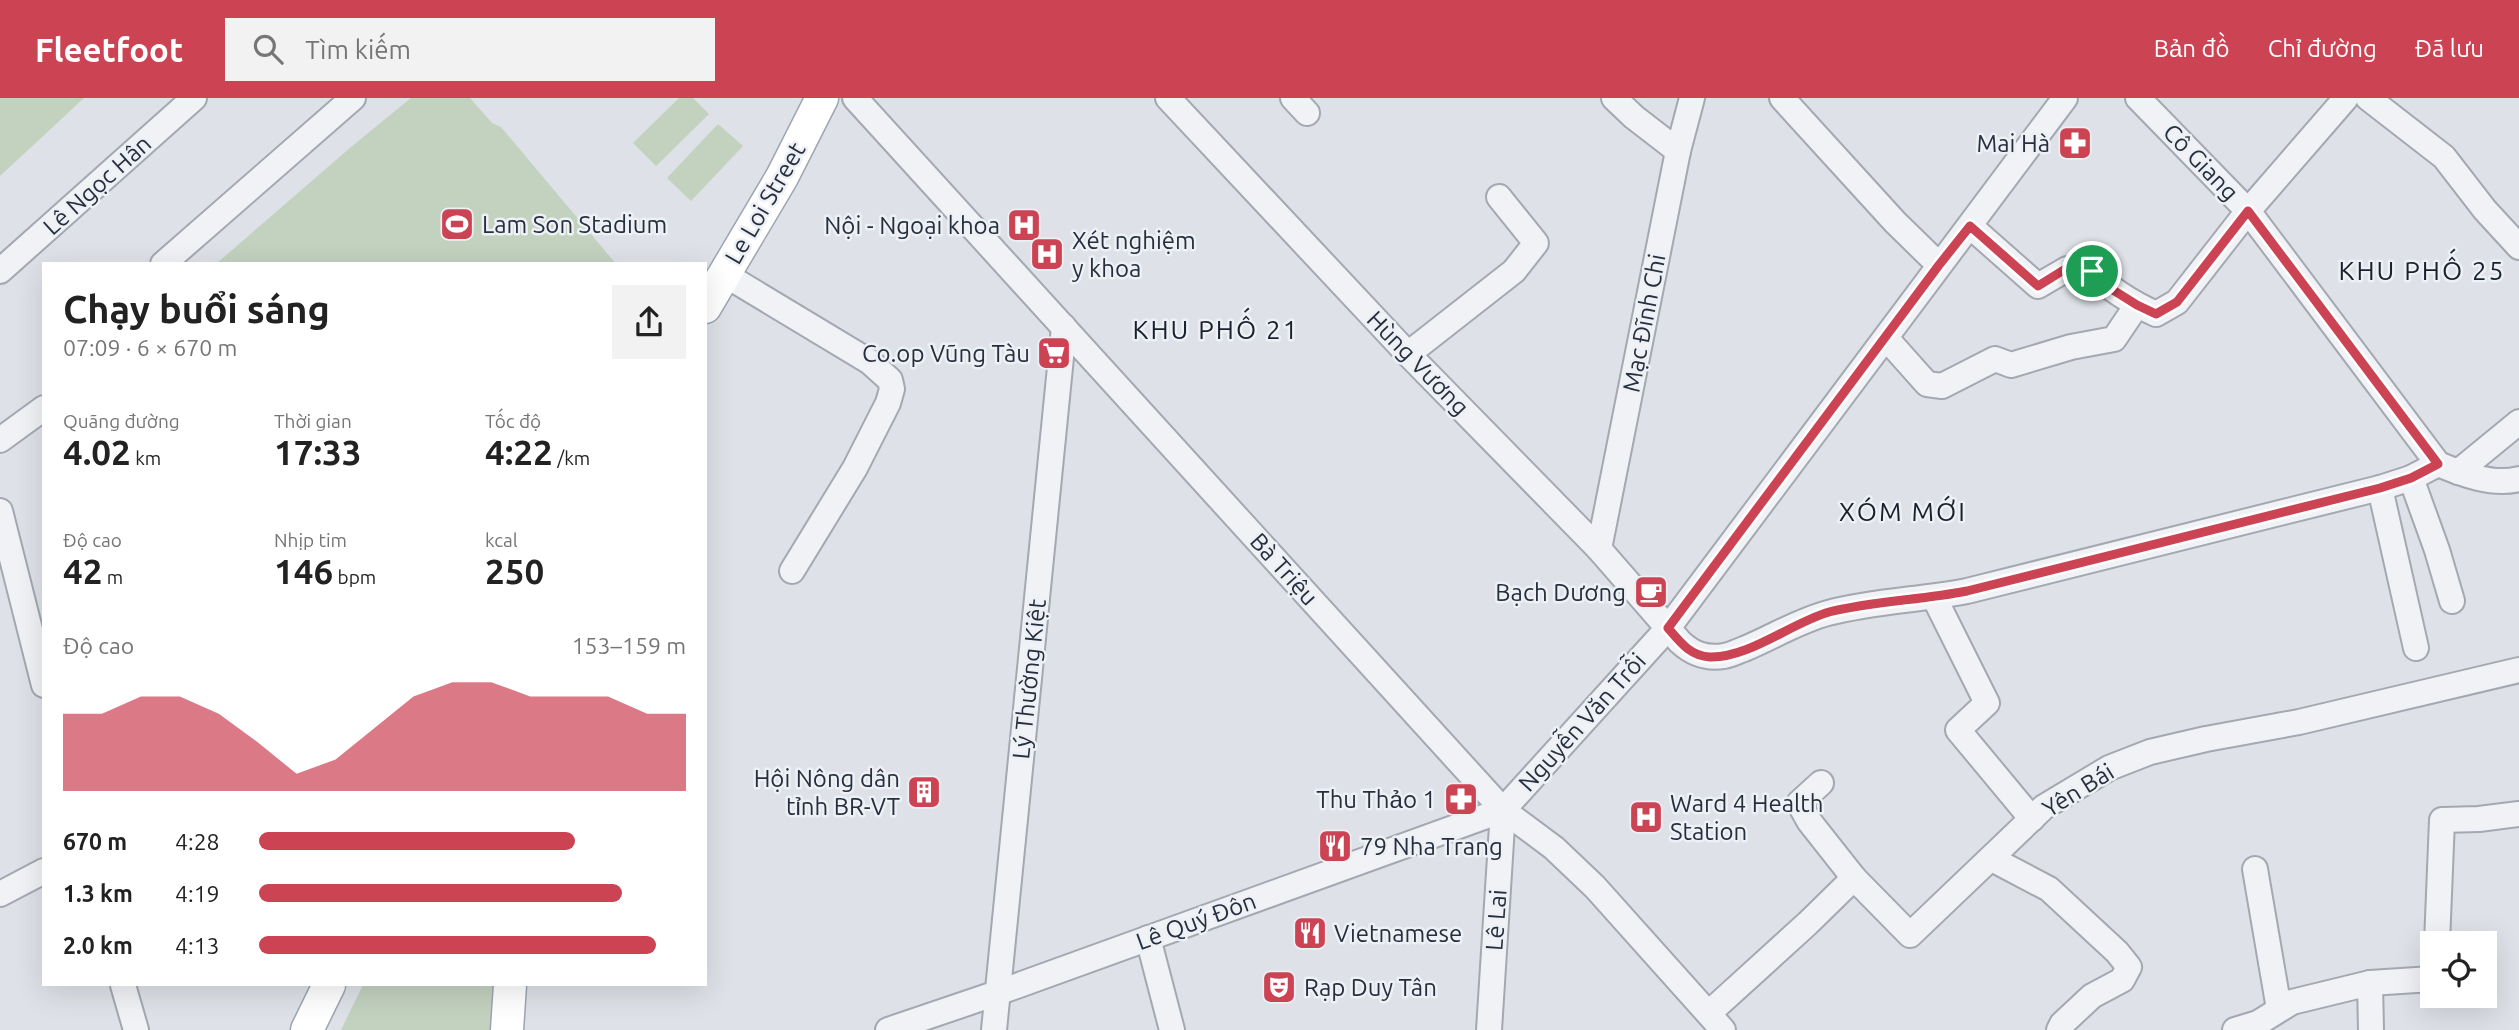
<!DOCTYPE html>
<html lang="vi">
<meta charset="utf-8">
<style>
:root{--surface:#fff;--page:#f2f2f2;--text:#222;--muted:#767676;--accent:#cc4353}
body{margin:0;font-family:Ubuntu,sans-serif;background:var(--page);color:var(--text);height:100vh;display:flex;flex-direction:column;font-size:26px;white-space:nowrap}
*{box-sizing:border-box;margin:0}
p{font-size:23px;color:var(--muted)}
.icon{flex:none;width:38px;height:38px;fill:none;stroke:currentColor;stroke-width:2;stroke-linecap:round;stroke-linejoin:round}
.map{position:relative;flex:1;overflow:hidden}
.drawer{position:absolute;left:42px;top:164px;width:665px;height:724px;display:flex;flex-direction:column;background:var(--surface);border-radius:0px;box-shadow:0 7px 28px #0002}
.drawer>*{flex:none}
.controls{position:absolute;left:2420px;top:833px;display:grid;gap:14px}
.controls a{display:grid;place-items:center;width:77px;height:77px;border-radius:0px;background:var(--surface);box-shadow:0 7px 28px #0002;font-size:35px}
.pin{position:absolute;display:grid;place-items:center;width:60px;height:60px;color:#fff;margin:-30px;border:4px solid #fff;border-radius:50%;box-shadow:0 2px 7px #0007}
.round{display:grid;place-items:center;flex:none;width:74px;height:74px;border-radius:0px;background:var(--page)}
.headline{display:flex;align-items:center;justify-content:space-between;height:119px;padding:0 21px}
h1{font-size:38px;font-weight:700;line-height:52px}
.stats{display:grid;grid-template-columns:repeat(3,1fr);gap:10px;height:119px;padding:7px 21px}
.stats div{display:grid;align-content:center}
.stats b{font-size:35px;font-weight:700}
.stats small{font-size:19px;font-weight:400}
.stats p{font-size:19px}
.chart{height:196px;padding:14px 21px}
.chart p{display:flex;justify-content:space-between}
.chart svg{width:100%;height:126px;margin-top:7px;fill:var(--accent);opacity:.7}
ul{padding:0 21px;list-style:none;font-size:23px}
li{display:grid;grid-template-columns:112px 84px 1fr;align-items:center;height:52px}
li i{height:18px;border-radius:9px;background:var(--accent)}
header{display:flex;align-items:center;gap:42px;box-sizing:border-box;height:98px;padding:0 35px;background:var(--accent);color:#fff}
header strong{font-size:33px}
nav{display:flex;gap:38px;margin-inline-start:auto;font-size:24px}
.search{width:490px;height:63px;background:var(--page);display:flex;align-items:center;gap:18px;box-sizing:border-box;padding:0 24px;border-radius:0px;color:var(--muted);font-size:26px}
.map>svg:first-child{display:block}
</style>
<header>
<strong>Fleetfoot</strong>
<div class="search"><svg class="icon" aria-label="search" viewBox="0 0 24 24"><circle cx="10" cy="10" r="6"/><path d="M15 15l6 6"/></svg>Tìm kiếm</div>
<nav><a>Bản đồ</a><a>Chỉ đường</a><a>Đã lưu</a></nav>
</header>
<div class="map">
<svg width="2519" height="932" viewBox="0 0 2519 932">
<rect width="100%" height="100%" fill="#dee1e7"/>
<g fill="#c3d1bf">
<polygon points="0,0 84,0 0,78"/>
<polygon points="411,0 470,0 492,25 501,29 616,166 216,166 351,49"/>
<polygon points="679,0 693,0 709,16 656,68 633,45"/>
<polygon points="718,26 743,48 691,103 667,80"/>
<polygon points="363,887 504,887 501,932 341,932"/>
</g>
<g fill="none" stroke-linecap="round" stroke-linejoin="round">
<g stroke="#a3a8b1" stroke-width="28">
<g id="minor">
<polyline points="855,0 1503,712 1554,750 1595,789 1723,932"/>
<path d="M 1168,0 L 1408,256 L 1599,451 L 1680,544 C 1693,556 1706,561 1724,558 C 1731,557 1738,553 1744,551 C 1773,539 1798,523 1828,515 C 1873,503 1921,502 1967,493 L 2380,390 L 2411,380 L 2438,366"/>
<polyline points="1293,0 1307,15"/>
<polyline points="1614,0 1634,19 1678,53"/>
<polyline points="1782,0 1895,124 1939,167"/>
<polyline points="2138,0 2248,113 2438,366"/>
<polyline points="2368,0 2444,59 2485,112 2519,149"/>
<path d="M 1970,128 L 2038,188 L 2067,171 L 2092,173 C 2110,192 2132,205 2156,216 L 2177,204 L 2248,113 L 2346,0"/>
<polyline points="163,166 353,0"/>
<polyline points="0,173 194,0"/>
<polyline points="724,176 870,264 890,282 892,291 888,305 855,370 792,473"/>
<polyline points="1886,240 1927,286 1942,288 1995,261 2011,267 2071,249 2114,241 2137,207"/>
<polyline points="1408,256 1514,173 1536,145 1499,99"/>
<polyline points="0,342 44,310"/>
<path d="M 2438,366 C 2462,376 2493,388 2519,381"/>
<polyline points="2458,374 2519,324"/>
<polyline points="2411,380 2437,452 2452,503"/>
<polyline points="2380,390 2416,550"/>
<polyline points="0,413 44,587"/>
<polyline points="1599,451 1678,53 1692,0"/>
<polyline points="1934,499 1987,605 1958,632 2032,721"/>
<polyline points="1821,685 1799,705 1809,723 1854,780"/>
<polyline points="1992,761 2049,791 2117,854 2129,869 2122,882 2092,898 2062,926 2059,932"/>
<polyline points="2255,771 2279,911"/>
<polyline points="0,796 44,773"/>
<polyline points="1148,840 1172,932"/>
<polyline points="2437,845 2442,722 2479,721 2519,716"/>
<polyline points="2370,885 2371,932"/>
<polyline points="123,887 136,932"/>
<polyline points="1709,915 1808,825 1854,780 1910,837 2044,709 2109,670 2150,654 2206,641 2299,624 2519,572"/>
<polyline points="888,932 997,895 1503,712 1668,530 2065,0"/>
<polyline points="994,932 1064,229"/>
<polyline points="1489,932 1503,712"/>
<polyline points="2235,932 2258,925 2292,904 2370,885 2432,881"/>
</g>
</g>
<g stroke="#9da5b3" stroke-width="35">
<g id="major">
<polyline points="705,209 782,79 822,0"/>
<polyline points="307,932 329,887"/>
<polyline points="507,932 510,887"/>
</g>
</g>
<use href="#minor" stroke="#f0f2f6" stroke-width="24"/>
<use href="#major" stroke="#fff" stroke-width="32"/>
</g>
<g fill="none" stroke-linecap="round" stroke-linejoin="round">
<g stroke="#fff" stroke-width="14">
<path id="route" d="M 2248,113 L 2438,366 L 2411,380 L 2380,390 L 1967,493 C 1921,502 1874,503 1829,514 C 1791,525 1749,560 1710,559 C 1690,558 1680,544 1668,530 L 1939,167 L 1970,128 L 2038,188 L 2067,170 L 2092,173 L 2105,187 L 2137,207 L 2156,216 L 2177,204 Z"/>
</g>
<use href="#route" stroke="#cc4353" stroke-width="9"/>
</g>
<defs>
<g id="pharmacy-square" transform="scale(1.75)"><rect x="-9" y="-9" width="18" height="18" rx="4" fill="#cc4353" stroke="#edf0f5"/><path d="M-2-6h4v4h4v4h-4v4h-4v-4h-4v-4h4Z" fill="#fff"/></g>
<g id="stadium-square" transform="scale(1.75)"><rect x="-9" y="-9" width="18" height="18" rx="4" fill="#cc4353" stroke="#edf0f5"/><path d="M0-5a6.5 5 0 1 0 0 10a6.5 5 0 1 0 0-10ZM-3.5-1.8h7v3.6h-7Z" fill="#fff"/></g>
<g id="hospital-square" transform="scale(1.75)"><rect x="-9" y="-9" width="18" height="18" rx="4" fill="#cc4353" stroke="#edf0f5"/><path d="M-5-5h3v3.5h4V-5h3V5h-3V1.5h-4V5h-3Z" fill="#fff"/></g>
<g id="supermarket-square" transform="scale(1.75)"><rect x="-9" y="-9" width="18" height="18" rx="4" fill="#cc4353" stroke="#edf0f5"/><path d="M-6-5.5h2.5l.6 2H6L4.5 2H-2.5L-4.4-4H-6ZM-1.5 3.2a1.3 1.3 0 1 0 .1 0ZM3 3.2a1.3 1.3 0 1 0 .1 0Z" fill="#fff"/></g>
<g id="cafe-square" transform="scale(1.75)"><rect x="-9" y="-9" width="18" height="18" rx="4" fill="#cc4353" stroke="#edf0f5"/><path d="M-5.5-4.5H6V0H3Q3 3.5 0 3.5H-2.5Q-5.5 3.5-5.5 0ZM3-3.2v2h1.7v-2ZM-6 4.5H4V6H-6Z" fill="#fff"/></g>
<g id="building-square" transform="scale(1.75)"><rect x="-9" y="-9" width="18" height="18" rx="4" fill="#cc4353" stroke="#edf0f5"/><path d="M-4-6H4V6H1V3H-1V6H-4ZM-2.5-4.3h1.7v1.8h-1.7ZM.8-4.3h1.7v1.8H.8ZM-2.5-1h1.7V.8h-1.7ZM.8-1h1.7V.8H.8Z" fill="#fff"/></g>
<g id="restaurant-square" transform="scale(1.75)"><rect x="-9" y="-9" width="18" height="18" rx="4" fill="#cc4353" stroke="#edf0f5"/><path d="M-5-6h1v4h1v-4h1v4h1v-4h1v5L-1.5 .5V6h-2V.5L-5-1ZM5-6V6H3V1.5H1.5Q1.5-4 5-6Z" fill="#fff"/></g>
<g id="theatre-square" transform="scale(1.75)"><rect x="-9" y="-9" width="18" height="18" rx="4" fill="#cc4353" stroke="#edf0f5"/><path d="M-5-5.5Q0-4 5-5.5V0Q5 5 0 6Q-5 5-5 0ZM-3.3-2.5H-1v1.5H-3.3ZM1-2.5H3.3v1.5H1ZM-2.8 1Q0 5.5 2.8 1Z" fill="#fff"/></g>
</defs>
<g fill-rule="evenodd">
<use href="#pharmacy-square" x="2075" y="45"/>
<use href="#stadium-square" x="457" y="126"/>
<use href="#hospital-square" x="1024" y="127"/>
<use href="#hospital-square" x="1047" y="156"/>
<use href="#supermarket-square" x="1054" y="255"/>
<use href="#cafe-square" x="1651" y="494"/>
<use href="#building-square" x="924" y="694"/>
<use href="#pharmacy-square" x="1461" y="701"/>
<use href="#hospital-square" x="1646" y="719"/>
<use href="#restaurant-square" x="1335" y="748"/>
<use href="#restaurant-square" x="1310" y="835"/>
<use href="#theatre-square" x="1279" y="889"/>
</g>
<g text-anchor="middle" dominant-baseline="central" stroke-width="5" stroke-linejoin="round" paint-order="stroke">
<g font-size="24" fill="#272f3e" stroke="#edf0f5" text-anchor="end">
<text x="2050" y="45">Mai Hà</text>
<text x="482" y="126" text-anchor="start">Lam Son Stadium</text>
<text x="1000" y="127">Nội - Ngoại khoa</text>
<text x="1072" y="142" text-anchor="start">Xét nghiệm<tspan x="1072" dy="28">y khoa</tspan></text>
<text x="1030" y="255">Co.op Vũng Tàu</text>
<text x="1626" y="494">Bạch Dương</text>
<text x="900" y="680">Hội Nông dân<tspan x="900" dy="28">tỉnh BR-VT</tspan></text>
<text x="1436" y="701">Thu Thảo 1</text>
<text x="1670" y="705" text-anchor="start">Ward 4 Health<tspan x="1670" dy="28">Station</tspan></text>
<text x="1360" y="748" text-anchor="start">79 Nha Trang</text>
<text x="1334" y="835" text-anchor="start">Vietnamese</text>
<text x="1304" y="889" text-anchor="start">Rạp Duy Tân</text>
</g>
<g font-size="24" fill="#272f3e" stroke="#edf0f5">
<text transform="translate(2201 64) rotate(46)">Cô Giang</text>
<text transform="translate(97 87) rotate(-42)">Lê Ngọc Hân</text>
<text transform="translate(765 105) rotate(-60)">Le Loi Street</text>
<text transform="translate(1644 225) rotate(-79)">Mạc Đĩnh Chi</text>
<text transform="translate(1418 265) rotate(46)">Hùng Vương</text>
<text transform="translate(1284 471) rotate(48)">Bà Triệu</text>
<text transform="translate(1029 581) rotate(-84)">Lý Thường Kiệt</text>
<text transform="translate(1582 624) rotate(-48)">Nguyễn Văn Trỗi</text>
<text transform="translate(2078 692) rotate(-32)">Yên Bái</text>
<text transform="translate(1496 822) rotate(-86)">Lê Lai</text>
<text transform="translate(1196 823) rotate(-20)">Lê Quý Đôn</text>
</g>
<g font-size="26" letter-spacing="2" fill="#19202e" stroke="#edf0f5">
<text x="2422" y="172">KHU PHỐ 25</text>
<text x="1216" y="231">KHU PHỐ 21</text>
<text x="1903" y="413">XÓM MỚI</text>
</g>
</g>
</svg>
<div class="controls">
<a><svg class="icon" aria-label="locate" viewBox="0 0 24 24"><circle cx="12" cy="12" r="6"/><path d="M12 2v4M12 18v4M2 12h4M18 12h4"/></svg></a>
</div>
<div class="pin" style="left:2092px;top:173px;background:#1e9e55"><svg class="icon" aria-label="arrive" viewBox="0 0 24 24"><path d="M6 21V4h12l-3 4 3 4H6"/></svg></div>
<section class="drawer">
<div class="headline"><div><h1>Chạy buổi sáng</h1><p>07:09 · 6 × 670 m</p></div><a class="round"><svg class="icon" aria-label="share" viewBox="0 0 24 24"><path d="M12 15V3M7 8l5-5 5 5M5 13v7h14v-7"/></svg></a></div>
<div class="stats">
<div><p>Quãng đường</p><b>4.02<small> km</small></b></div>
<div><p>Thời gian</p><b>17:33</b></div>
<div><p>Tốc độ</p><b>4:22<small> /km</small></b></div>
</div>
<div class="stats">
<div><p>Độ cao</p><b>42<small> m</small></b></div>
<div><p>Nhịp tim</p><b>146<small> bpm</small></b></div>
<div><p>kcal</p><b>250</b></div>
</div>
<div class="chart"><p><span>Độ cao</span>153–159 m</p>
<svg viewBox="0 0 160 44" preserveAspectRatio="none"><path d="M0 44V17L10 17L20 11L30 11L40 17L50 27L60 38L70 33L80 22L90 11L100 6L110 6L120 11L130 11L140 11L150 17L160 17V44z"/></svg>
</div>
<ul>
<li><b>670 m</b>4:28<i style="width:74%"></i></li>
<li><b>1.3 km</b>4:19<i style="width:85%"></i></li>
<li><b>2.0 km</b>4:13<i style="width:93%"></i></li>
</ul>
</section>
</div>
